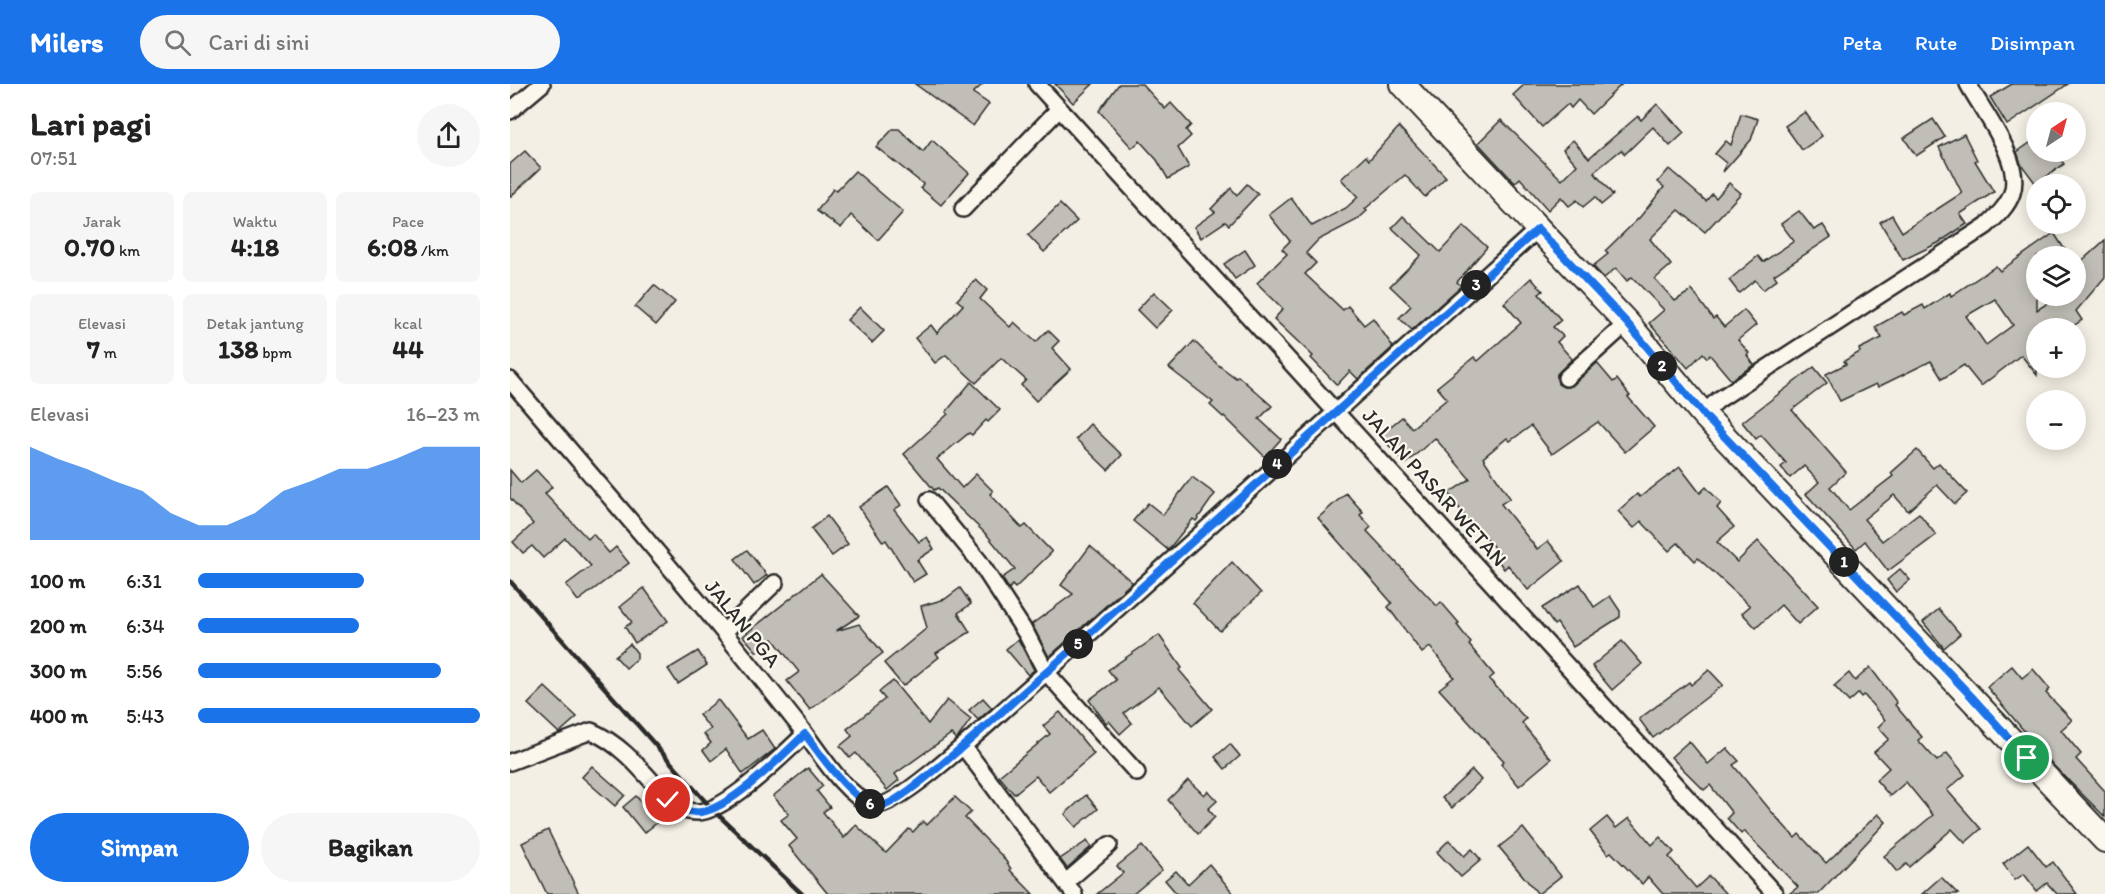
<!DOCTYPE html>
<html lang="id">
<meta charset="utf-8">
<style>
:root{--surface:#fff;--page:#f6f6f6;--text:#222;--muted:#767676;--accent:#1a73e8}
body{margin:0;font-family:Itim,sans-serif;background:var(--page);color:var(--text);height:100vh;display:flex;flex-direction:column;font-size:22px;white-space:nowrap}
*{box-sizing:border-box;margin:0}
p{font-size:20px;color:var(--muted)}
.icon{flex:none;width:33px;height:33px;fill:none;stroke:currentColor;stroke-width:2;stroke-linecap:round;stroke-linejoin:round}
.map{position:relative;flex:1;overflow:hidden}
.panel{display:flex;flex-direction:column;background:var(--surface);width:510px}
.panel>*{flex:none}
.needle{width:39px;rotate:36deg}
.fabs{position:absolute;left:1516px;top:18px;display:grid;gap:12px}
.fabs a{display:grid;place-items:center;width:60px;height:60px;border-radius:50%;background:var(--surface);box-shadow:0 3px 15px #0003;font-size:30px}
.pin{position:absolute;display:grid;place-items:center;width:51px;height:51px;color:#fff;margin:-26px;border:3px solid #fff;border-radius:50%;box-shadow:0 2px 6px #0007}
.km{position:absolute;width:30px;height:30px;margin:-15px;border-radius:50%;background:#222;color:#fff;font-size:16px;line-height:30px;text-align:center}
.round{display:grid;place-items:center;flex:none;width:63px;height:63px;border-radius:32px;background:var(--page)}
.headline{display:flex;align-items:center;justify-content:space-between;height:102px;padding:0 30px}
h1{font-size:33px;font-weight:700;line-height:45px}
.figures{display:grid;grid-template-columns:repeat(3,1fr);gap:9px;height:102px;padding:6px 30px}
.figures div{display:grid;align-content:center;border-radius:9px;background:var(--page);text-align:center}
.figures b{font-size:26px;font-weight:700}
.figures small{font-size:16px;font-weight:400}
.figures p{font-size:16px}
.chart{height:168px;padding:12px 30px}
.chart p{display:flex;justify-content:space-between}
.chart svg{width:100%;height:108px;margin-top:6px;fill:var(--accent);opacity:.7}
.button{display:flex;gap:12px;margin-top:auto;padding:12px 30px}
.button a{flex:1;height:69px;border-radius:36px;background:var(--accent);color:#fff;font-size:24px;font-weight:700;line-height:69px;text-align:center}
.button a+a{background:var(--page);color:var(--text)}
ul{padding:0 30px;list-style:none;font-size:20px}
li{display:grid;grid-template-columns:96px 72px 1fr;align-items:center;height:45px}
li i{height:15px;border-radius:8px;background:var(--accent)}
header{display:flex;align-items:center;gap:36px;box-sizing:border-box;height:84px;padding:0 30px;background:var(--accent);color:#fff}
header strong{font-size:28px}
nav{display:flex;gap:33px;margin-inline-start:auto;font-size:21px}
.search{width:420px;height:54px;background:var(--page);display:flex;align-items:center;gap:15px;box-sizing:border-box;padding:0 21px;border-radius:33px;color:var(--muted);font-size:22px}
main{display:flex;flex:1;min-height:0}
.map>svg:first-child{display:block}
</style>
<header>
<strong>Milers</strong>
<div class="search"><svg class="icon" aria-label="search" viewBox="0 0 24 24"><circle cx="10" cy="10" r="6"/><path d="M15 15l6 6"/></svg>Cari di sini</div>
<nav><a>Peta</a><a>Rute</a><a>Disimpan</a></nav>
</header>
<main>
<section class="panel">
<div class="headline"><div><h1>Lari pagi</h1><p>07:51</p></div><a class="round"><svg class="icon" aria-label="share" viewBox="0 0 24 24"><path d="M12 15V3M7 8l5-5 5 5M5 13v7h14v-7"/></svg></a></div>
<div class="figures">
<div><p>Jarak</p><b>0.70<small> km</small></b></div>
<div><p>Waktu</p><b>4:18</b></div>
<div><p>Pace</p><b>6:08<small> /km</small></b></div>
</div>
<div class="figures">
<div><p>Elevasi</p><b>7<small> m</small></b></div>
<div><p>Detak jantung</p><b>138<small> bpm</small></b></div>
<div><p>kcal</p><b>44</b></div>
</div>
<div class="chart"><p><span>Elevasi</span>16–23 m</p>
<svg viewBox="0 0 160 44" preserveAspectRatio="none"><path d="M0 44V6L10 11L20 15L30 20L40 24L50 33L60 38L70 38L80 33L90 24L100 20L110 15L120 15L130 11L140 6L150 6L160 6V44z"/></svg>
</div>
<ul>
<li><b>100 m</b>6:31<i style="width:59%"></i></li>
<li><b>200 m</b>6:34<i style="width:57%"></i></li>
<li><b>300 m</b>5:56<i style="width:86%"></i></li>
<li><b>400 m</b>5:43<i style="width:100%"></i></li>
</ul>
<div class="button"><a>Simpan</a><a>Bagikan</a></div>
</section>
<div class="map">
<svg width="1595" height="810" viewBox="0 0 1595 810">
<rect width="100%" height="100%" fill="#f3efe4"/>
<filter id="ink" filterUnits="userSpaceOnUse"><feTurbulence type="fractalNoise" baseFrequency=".0167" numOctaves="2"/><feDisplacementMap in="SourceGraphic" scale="12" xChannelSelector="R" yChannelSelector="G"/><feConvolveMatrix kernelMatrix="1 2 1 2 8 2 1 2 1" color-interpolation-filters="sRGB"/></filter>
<g filter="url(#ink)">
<g fill="#c0beb6" stroke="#2b2b2b" stroke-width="1.5" fill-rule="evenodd">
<polygon points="405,0 473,0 463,9 479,20 463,42"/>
<polygon points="545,0 583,0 563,19"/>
<polygon points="609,0 632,0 655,25 661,19 681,41 676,46 681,52 668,64 679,83 658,95 647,76 630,57 622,64 589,27"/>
<polygon points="1015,0 1112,0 1081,30 1068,16 1061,24 1058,20 1032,43 1003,11"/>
<polygon points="1502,0 1558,0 1497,41 1480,13"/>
<polygon points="1147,20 1174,49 1160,62 1143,43 1115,70 1111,66 1084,88 1103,111 1091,121 1085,113 1073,123 1067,116 1059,122 1051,113 1038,126 1010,94 1005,99 968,59 991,36 1052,96 1067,81 1053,65 1063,56 1079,74 1128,32 1131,36"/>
<polygon points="1295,28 1312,52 1292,66 1275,42"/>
<polygon points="1231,30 1248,35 1241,56 1213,88 1216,79 1205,70 1216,57 1221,61"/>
<polygon points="1423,35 1435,53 1406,72 1394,54"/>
<polygon points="889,43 936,93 915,113 895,91 855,125 857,127 847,136 808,156 796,169 806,179 795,190 833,226 838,222 854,241 863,234 883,263 848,295 840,287 827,301 801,274 803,272 764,235 773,225 747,199 777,170 772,165 780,157 759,131 781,114 802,142 836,124 848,113 831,95 856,72 859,76"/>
<polygon points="383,45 389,45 413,68 422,56 459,89 431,121 411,104 413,100 366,63"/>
<polygon points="1454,50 1467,76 1465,77 1484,108 1450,130 1457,140 1428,159 1393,176 1370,138 1382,131 1392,148 1452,109 1429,63"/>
<polygon points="1527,54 1527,68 1545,68 1554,80 1526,100 1511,80 1507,68"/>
<polygon points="15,67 31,84 0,113 0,80"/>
<polygon points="1159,85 1196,117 1202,110 1206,114 1219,99 1231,109 1195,148 1169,126 1140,155 1161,181 1145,195 1165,217 1182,206 1203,235 1206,233 1214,243 1234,226 1246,241 1228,256 1239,269 1237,271 1244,281 1221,296 1200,271 1197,274 1193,269 1178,284 1139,239 1154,226 1122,193 1117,197 1106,184 1094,194 1083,182 1098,170 1095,167 1130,133 1154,103 1148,98"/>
<polygon points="345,87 393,128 368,156 341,131 331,144 307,127 323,105 326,107"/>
<polygon points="737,100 748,110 719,141 715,138 691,154 684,143 705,128 701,125 721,104 727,111"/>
<polygon points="550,120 567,137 534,168 518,151"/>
<polygon points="1289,127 1304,146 1313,141 1321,153 1264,191 1267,195 1253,206 1245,196 1229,209 1219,196 1248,172 1253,178 1284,157 1271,140"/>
<polygon points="893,132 930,168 954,142 977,163 947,198 951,202 902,246 889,234 901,222 880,202 911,171 882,144"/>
<path d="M 1544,149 L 1559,172 L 1527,172 L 1527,226 L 1549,212 L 1566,212 L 1566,182 L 1595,156 L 1595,193 L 1566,227 L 1572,236 L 1560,244 L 1527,244 L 1527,291 L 1511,271 L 1471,302 L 1454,281 L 1432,295 L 1421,277 L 1368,303 L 1366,300 L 1330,317 L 1316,290 L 1336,280 L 1334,277 L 1350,268 L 1349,265 L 1372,254 L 1365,243 L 1392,228 L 1394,231 L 1413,221 L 1415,225 L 1440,209 L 1441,212 L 1486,182 L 1490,187 ZM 1485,215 L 1503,241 L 1476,261 L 1456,232 Z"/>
<polygon points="735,166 745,181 725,195 714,180"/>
<polygon points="1021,194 1033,207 1029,210 1051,236 1043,243 1053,252 1047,258 1062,275 1047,290 1048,300 1054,303 1062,302 1087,279 1103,298 1107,295 1120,312 1118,313 1144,343 1115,368 1088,338 1042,370 1021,342 1000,357 997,354 973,374 1000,414 991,420 1027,465 1038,457 1054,477 1018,506 998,481 994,485 985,472 989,470 963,438 960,440 939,409 960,395 925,354 895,380 870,351 892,333 902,344 937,315 927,303 964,273 968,277 1011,239 994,219"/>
<polygon points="466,196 477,206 470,215 500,243 504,238 526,258 538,246 549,257 542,264 561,285 526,317 511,301 516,296 491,274 466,299 436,271 425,279 405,254 421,241 427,249 453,221 447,216"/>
<polygon points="144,201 165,218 146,241 125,223"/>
<polygon points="644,208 663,226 645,244 627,226"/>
<polygon points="350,223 374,247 362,259 337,236"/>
<polygon points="684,257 707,280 726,294 728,292 762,322 749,335 771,355 755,373 714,332 713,333 700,321 703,318 659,284"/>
<polygon points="1304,283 1317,299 1282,326 1336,388 1320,403 1339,426 1383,392 1381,389 1407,366 1423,384 1429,379 1457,409 1445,420 1427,401 1398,427 1384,411 1354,435 1372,457 1409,429 1426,451 1378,487 1355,457 1346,465 1296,410 1309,398 1294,382 1280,394 1271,383 1276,379 1251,351 1246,355 1232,338"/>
<polygon points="461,298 490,326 478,338 476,336 462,351 459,349 427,375 452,404 466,390 483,407 480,410 512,444 516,441 542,468 505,504 502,501 499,505 492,494 505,485 477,451 428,404 424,406 394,370 438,330 436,328"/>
<polygon points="580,340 612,371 598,386 566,355"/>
<polygon points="1170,383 1190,409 1196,403 1211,419 1207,424 1224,443 1207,458 1227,478 1248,457 1308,522 1288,540 1271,521 1246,544 1232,529 1240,522 1188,474 1185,477 1168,459 1159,467 1131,437 1124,444 1108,427 1127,410 1130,413"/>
<polygon points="0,386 11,399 26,386 42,403 35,410 78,455 83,450 99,469 106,463 119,479 68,517 56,501 81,482 55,454 33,474 22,462 13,469 3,458 23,440 0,414"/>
<polygon points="682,393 705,410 686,437 683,435 658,466 623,437 638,419 653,431"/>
<polygon points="378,403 391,421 384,426 409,458 417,453 424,465 407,476 416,490 403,498 376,456 373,458 349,423"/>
<polygon points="836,409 853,428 850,431 861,443 857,447 927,522 931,518 949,539 947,541 961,559 959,561 984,591 979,595 1016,635 1012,639 1041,675 1009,702 991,680 994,677 929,605 944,593 920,563 912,569 878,523 882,519 808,434"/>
<polygon points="317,432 338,460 322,472 301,445"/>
<polygon points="580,462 622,498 539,573 522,540 563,510 551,501"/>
<polygon points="237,466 257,491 244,501 225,475"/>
<polygon points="722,478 751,509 710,547 683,519"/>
<polygon points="1390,485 1400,496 1386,508 1377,496"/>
<polygon points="311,490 349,532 326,547 349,540 373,569 300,626 277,597 289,588 263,555 247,568 233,552"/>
<polygon points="1070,500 1084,523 1100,512 1110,527 1110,533 1063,563 1047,539 1044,541 1032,524"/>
<polygon points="134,504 158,537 125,559 115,543 122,538 110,523"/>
<polygon points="450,504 461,520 448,529 460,548 426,569 429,573 393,602 374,579 417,544 411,522 435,515"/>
<polygon points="1429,525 1450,550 1434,564 1413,538"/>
<polygon points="649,551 672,584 669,586 702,625 682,642 649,603 614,629 622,639 610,650 599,637 596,639 579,616 606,596 598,586"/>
<polygon points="508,555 524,586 518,591 496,565"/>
<polygon points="1112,557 1132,580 1102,606 1082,582"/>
<polygon points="120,560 127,569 127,575 116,584 105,572"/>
<polygon points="188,567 197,581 168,600 158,585"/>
<polygon points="1502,582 1512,594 1523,585 1540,605 1536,609 1562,636 1551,646 1571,670 1566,675 1595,707 1595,733 1543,681 1477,603"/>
<polygon points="1360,583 1387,619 1385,621 1412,653 1408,656 1427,677 1437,669 1455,691 1437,706 1471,745 1455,759 1442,745 1399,783 1396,780 1387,788 1374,772 1423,731 1396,698 1380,712 1366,696 1379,684 1364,668 1379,655 1368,643 1375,636 1354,611 1351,613 1349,609 1339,618 1324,602 1339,589 1345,597"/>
<polygon points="1199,586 1213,601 1143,654 1129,635 1179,598 1181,601"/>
<polygon points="383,597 418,640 437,616 461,635 447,655 441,650 385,690 389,696 377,706 346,669 340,674 330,662 342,652 337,645 375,615 369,608"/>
<polygon points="35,603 67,633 49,649 18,620"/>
<polygon points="473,614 482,624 468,636 459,626"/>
<polygon points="208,616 238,655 252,646 265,665 233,690 216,665 201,677 193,666 201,659 194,650 201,645 189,631"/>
<polygon points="550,628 584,670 539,708 526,692 504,710 489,692 540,650 533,642"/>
<polygon points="1179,657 1198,680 1217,664 1229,677 1223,681 1261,727 1285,754 1289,750 1316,779 1368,730 1376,738 1308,810 1279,810 1288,803 1234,747 1231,750 1217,734 1222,729 1200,701 1194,706 1161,673"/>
<polygon points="720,660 730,672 715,685 705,673"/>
<polygon points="82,682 115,711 105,722 72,693"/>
<polygon points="298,684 313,702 307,707 320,723 313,728 334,754 346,741 376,769 399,745 403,748 413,737 417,741 445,713 461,728 455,734 493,773 501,785 500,786 523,810 318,810 279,762 287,755 271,736 279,730 263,712"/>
<polygon points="962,686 971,696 942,724 932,714"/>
<polygon points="678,696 694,711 698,707 707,717 698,725 705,733 688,750 658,716"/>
<polygon points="576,711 588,725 566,743 555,730"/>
<polygon points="126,712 148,738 134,749 113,723"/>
<polygon points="1097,733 1106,744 1119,734 1142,761 1150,753 1164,768 1159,773 1186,804 1199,792 1216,810 1153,810 1138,793 1132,800 1101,768 1098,770 1080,747"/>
<polygon points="1013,744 1051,792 1028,810 989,763"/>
<polygon points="38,746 69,810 37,810 12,759"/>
<polygon points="939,756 954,772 962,765 971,776 951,793 927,768"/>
<polygon points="577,757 581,763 557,784 550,775"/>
<polygon points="1518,760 1536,783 1543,778 1567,810 1547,810 1537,799 1527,807 1514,790 1505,796 1493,780"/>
<polygon points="632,762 652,786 623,810 587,810 613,789 607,782"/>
<polygon points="699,780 724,810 667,810 655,796 666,787 678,800"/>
<polygon points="1431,793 1448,810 1412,810"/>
</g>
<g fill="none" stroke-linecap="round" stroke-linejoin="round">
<g stroke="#2b2b2b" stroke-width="20">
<g id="minor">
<polyline points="527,0 1265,810"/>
<polyline points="0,27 32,0"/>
<polyline points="453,125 548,26"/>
<polyline points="1056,294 1117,239"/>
<path d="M 0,296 C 72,381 146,465 216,551 C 242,583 268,615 293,647 C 310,669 335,711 362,721 C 384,729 484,634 505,616 C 681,460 854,302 1028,145"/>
<path d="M 1193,330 L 1208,316 L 1476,142 C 1486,133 1498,122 1502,109 C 1513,77 1473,28 1458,0"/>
<polyline points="419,416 469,477 517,551 536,588 627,689"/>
<polyline points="214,548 265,499"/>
<polyline points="453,662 564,810"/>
<path d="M 0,678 L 81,647 C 113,661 132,687 156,713 C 164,723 175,728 188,728 C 216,728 275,669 295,650"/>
<polyline points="556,798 599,761"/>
</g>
</g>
<g stroke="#2b2b2b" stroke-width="28">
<polyline id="primary" points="892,0 1117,239 1193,330 1595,756"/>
</g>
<use href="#minor" stroke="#fbf7ec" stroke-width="15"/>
<use href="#primary" stroke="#fbf7ec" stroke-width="24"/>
<polyline stroke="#2b2b2b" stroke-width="4.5" points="0,497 202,725 292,810"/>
</g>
</g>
<g fill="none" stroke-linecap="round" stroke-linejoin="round" filter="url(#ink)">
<g stroke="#fff" stroke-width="12">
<path id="route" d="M 158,716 C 168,723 178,730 191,728 C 221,724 273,671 295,650 C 308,667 348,727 372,722 C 395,718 491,628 514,608 C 687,455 857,300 1028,145 L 1117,239 L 1193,330 L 1461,612 L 1517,674"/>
</g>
<use href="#route" stroke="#1a73e8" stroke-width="8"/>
</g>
<g text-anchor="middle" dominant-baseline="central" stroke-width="4.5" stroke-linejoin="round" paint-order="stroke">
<g font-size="21" fill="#2b2b2b" stroke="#fbf7ec">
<text transform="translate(925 403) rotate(48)">JALAN PASAR WETAN</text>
<text transform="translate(233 539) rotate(51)">JALAN PGA</text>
</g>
</g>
</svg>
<div class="fabs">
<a><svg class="needle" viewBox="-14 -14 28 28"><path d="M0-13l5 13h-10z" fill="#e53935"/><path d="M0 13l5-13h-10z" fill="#767676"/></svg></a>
<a><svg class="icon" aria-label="locate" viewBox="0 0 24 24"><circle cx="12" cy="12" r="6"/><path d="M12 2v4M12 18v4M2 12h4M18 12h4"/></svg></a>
<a><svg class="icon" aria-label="layers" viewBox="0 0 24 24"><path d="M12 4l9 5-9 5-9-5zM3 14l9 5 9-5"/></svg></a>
<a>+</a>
<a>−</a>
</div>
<div class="pin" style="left:1517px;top:674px;background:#1e9e55"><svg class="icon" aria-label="arrive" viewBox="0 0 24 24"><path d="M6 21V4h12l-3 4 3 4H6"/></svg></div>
<div class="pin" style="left:158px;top:716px;background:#d93025"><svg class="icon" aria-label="check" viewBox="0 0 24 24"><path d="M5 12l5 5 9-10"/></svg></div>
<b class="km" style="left:1334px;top:478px">1</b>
<b class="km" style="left:1152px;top:282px">2</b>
<b class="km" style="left:966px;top:201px">3</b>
<b class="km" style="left:767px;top:380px">4</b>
<b class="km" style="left:568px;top:560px">5</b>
<b class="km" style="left:360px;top:720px">6</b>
</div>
</main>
